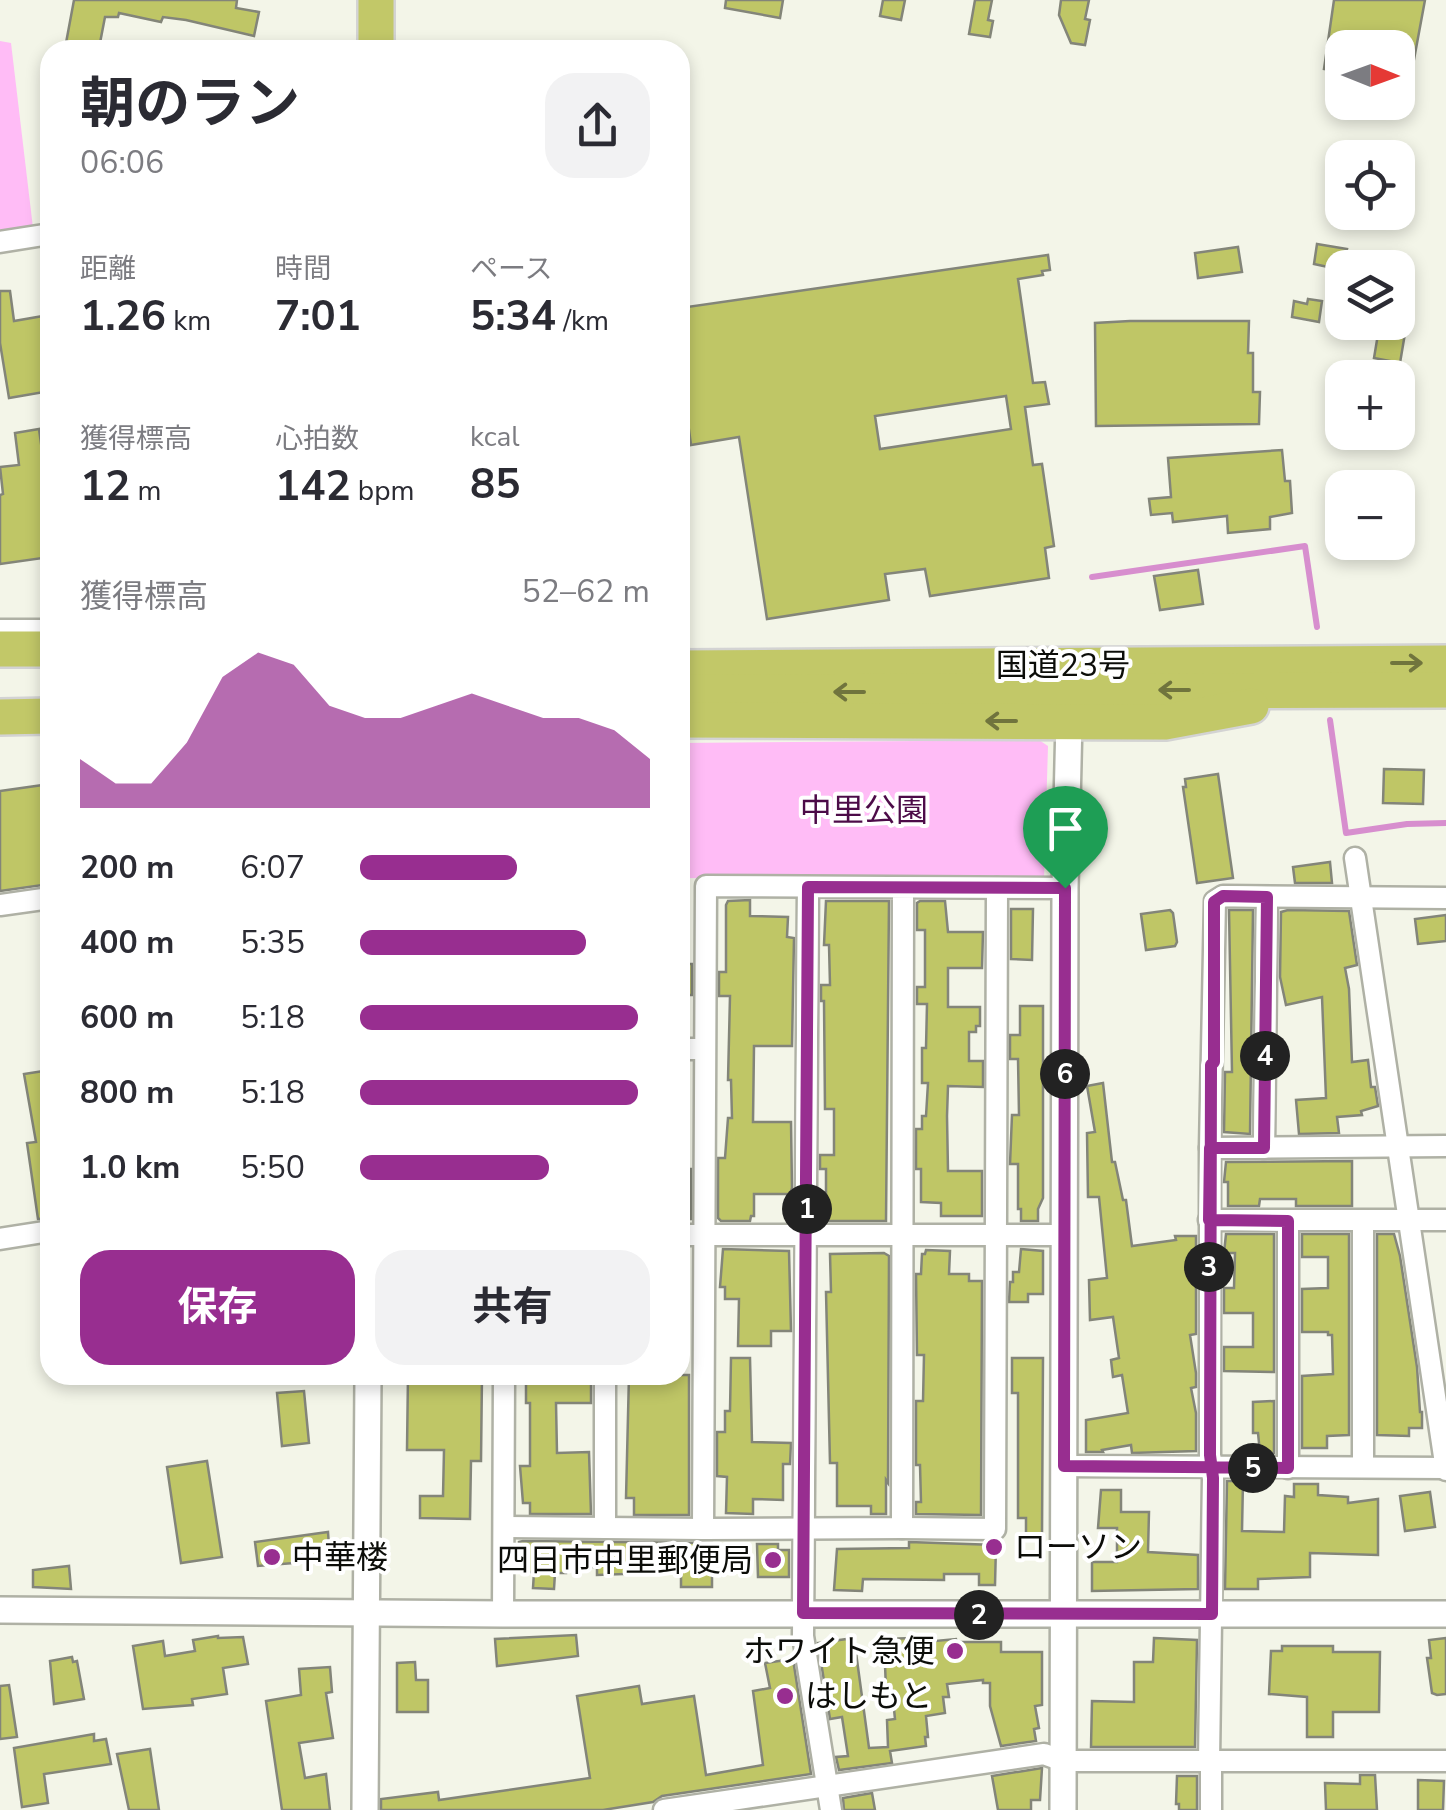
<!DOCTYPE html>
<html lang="ja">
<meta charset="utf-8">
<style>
:root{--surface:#fff;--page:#f2f2f3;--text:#2b2b33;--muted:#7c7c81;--accent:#982e90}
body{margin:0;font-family:"Nunito Sans","Noto Sans JP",sans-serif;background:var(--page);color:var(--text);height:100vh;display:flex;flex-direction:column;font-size:38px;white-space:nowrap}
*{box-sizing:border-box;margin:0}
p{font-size:32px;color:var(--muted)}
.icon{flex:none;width:55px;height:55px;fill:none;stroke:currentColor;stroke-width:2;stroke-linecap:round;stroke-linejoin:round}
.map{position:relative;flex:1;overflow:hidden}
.drawer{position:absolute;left:40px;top:40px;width:650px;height:1345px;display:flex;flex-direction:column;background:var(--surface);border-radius:30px;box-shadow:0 5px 15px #0003}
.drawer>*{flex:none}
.needle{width:65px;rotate:91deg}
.buttons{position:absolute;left:1325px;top:30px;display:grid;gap:20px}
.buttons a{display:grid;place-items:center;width:90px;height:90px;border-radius:20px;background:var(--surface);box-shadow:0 5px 15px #0003;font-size:50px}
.pin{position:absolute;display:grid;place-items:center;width:85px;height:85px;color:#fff;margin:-102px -42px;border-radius:50% 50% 50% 0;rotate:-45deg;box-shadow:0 0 10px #0007}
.pin .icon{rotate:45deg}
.km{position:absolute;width:50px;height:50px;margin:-25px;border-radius:50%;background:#222;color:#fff;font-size:28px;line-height:50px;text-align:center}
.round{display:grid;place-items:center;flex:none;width:105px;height:105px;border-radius:30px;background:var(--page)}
.head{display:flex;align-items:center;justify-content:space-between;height:170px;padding:0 40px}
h1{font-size:55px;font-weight:700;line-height:75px}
.metrics{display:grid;grid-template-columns:repeat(3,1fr);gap:15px;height:170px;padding:10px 40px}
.metrics div{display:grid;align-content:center}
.metrics b{font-size:42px;font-weight:700}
.metrics small{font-size:28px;font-weight:400}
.metrics p{font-size:28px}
.chart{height:280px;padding:20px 40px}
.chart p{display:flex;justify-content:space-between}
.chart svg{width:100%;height:180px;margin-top:10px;fill:var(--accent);opacity:.7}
.action{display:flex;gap:20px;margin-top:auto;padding:20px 40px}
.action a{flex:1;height:115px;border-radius:30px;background:var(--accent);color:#fff;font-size:40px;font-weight:700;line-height:115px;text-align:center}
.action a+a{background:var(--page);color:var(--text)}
ul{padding:0 40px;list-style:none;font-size:32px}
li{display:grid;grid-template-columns:160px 120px 1fr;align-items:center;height:75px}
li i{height:25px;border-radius:12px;background:var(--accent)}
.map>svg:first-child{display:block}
</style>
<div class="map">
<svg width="1446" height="1810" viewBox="0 0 1446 1810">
<rect width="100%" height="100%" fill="#f3f5e8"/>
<g fill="#ffbcf6">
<polygon points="0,41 11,43 33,228 0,232"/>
<polygon points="1039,740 1048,746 1044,880 680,878 680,743"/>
</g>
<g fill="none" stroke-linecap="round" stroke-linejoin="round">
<g stroke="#d78ece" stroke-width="6">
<polyline points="1092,577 1305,546 1317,627"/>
<polyline points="1330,720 1346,833 1407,824 1446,823"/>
</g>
</g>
<g fill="#bfc666" stroke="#838579" stroke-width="2.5" fill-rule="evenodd">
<polygon points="74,0 237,0 236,8 259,12 254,36 186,20 163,17 161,22 119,13 118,17 105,17 99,48 66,43"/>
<polygon points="726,0 783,0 780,18 725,8"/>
<polygon points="883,0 905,0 901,20 880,16"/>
<polygon points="975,0 992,0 988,20 993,21 990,37 969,34"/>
<polygon points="1061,0 1089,0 1085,19 1090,20 1085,45 1071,43 1059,15"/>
<polygon points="1334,0 1425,0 1405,108 1398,107 1398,48 1342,48 1342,72 1324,69"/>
<polygon points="1317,244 1347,249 1346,253 1381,259 1380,268 1342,270 1314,264"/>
<polygon points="1238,247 1242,272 1198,278 1195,253"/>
<path d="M 1048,255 L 1050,270 L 1042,271 L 1043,275 L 1018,279 L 1033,383 L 1045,382 L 1049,404 L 1025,407 L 1033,465 L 1042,464 L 1054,546 L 1045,548 L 1049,578 L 930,596 L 925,569 L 885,574 L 889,600 L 767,619 L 739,437 L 691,445 L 689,430 L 680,432 L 680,308 ZM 1006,396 L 1011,429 L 880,449 L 875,416 Z"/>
<polygon points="1398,283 1413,286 1400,363 1374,358 1380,322 1398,322"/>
<polygon points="0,291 10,291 14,321 43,316 50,357 50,391 9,398 0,343"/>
<polygon points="1308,299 1322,301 1319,322 1292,317 1294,301 1307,304"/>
<polygon points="1130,321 1249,321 1248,353 1253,353 1253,392 1260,392 1259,424 1096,426 1095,323"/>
<polygon points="39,429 45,472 50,471 50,557 0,564 0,495 3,494 0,467 19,465 15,433"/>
<polygon points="1282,450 1285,481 1290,481 1292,513 1270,517 1270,529 1228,533 1227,516 1173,522 1172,513 1151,515 1149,499 1171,497 1168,458"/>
<polygon points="1198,570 1203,604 1160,610 1154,576"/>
<polygon points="1384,769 1424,770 1423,804 1383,803"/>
<polygon points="1218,774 1233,878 1197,883 1183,787 1186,787 1185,779"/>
<polygon points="50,784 50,884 0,891 0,791"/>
<polygon points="1330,862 1332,883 1295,883 1293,867"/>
<polygon points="750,900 750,916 788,917 787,937 794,938 792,1046 754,1046 753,1122 791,1122 792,1188 790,1194 754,1194 754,1216 751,1216 750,1221 721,1221 718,1218 718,1158 725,1158 728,1118 732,1118 731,1080 728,1080 730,996 719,996 719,972 726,972 726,905 728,901"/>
<polygon points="826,901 889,901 886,1221 826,1221 826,1169 820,1169 820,1155 834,1155 834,1109 825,1109 824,1001 821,1001 821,985 830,985 829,945 824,945"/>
<polygon points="920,901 945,901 948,932 983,932 982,968 948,968 948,1007 980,1007 980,1026 976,1026 976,1032 969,1032 969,1061 983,1061 983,1087 948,1086 947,1116 948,1171 982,1171 982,1216 941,1216 941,1203 921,1202 921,1169 916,1169 916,1129 922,1129 922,1116 926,1116 928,1083 922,1083 922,1048 926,1048 927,1004 917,1004 917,987 925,987 925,930 917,930 917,903"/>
<polygon points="1011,909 1033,909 1032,960 1011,959"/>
<polygon points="1170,910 1173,913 1177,942 1175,946 1146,950 1141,914"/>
<polygon points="1229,910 1253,910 1250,1134 1224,1132 1225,1072 1232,1072"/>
<polygon points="1288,910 1349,911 1357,965 1345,968 1349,989 1352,1062 1368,1060 1371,1087 1375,1087 1378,1106 1361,1111 1362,1115 1337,1117 1339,1133 1299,1134 1296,1100 1326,1098 1322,997 1286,1005 1280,977 1281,912"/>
<polygon points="1446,915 1446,941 1418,944 1415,919"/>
<rect x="680" y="964" width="12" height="31"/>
<polygon points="1020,1006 1043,1006 1043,1198 1038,1209 1038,1221 1021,1221 1021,1209 1018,1209 1018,1164 1010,1164 1012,1115 1019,1115 1018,1059 1010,1059 1010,1035 1020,1035"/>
<polygon points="50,1070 50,1218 38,1219 27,1143 36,1142 24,1074"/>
<polygon points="1103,1083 1112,1162 1115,1162 1123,1200 1126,1200 1132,1246 1176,1240 1175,1236 1196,1236 1196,1334 1190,1335 1196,1373 1196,1387 1191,1388 1196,1413 1196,1451 1132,1453 1131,1445 1102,1450 1103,1452 1086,1452 1086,1420 1128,1413 1122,1375 1113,1377 1111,1360 1119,1358 1113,1317 1090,1320 1089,1280 1107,1278 1099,1197 1088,1197 1087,1133 1095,1132 1087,1086"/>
<polygon points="1352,1161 1352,1206 1296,1206 1296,1199 1260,1199 1259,1206 1228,1206 1228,1182 1224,1182 1226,1162"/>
<rect x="680" y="1169" width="11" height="50"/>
<polygon points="1226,1234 1274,1234 1274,1372 1224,1371 1224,1347 1253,1347 1253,1313 1224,1313 1224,1288 1234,1288 1235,1253 1224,1253"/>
<polygon points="1302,1234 1349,1234 1349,1435 1327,1436 1327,1448 1302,1448 1302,1376 1333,1374 1332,1335 1328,1335 1328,1332 1302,1332 1302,1289 1328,1288 1328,1257 1302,1257"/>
<polygon points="1377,1234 1394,1234 1400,1256 1417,1367 1420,1412 1422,1412 1422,1428 1409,1428 1409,1436 1377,1435"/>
<polygon points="723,1249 789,1251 791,1331 771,1331 771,1346 738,1346 739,1299 725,1299 725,1287 720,1287"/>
<polygon points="1021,1249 1043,1251 1043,1294 1028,1294 1028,1302 1009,1302 1010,1282 1013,1282 1013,1272 1019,1272"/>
<polygon points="926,1250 950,1251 949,1274 969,1274 969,1281 982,1281 981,1515 916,1514 916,1502 921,1502 920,1465 916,1465 916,1401 923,1401 924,1355 917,1355 916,1274 921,1274 922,1254 925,1254"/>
<polygon points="884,1253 889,1256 888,1483 886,1480 886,1514 871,1514 871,1506 837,1506 837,1463 830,1463 826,1292 831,1292 830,1254"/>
<polygon points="731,1358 750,1358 752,1442 791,1443 790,1464 783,1464 783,1500 753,1499 753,1514 726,1513 727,1477 717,1476 717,1432 725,1432 725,1411 730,1411"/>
<polygon points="1012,1358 1043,1358 1042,1536 1026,1536 1026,1518 1018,1518 1018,1393 1012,1393"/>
<polygon points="408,1375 482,1375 481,1461 471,1461 470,1519 420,1518 420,1496 443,1496 444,1450 407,1450"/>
<polygon points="526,1375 591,1375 591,1403 556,1403 557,1453 589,1452 591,1514 530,1514 530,1503 523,1503 520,1466 530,1466 530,1403 526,1403"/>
<polygon points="629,1375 689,1375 689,1515 634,1515 634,1498 626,1498"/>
<polygon points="304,1391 309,1443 282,1446 277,1393"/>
<polygon points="1274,1401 1274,1453 1260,1453 1258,1433 1253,1433 1253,1402"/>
<polygon points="207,1461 222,1557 181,1563 167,1467"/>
<polygon points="1227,1481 1243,1481 1242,1531 1284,1532 1285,1496 1294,1497 1294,1484 1318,1484 1318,1495 1348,1497 1348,1503 1378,1499 1378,1555 1310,1553 1310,1577 1258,1579 1258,1589 1225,1589"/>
<polygon points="1101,1490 1121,1490 1121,1512 1149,1512 1148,1552 1198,1555 1198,1589 1092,1591 1092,1562 1117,1562 1117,1528 1098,1528"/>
<polygon points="1430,1492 1435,1527 1405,1531 1400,1496"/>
<polygon points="328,1532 330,1560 258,1566 255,1542"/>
<polygon points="523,1541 712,1543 712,1587 681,1587 681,1572 597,1575 597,1567 566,1567 566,1573 555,1573 554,1589 533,1588 534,1572 522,1572 523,1559 519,1559 519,1542"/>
<polygon points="909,1542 996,1545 995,1585 979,1585 979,1574 944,1574 944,1580 863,1579 862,1591 834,1590 837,1549 909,1548"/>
<polygon points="757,1544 778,1544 778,1550 789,1550 789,1577 758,1577"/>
<polygon points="69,1566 71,1589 33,1587 33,1570"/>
<polygon points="576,1635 578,1656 497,1666 495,1639"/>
<polygon points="218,1636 218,1638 243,1637 248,1664 223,1668 227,1694 192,1699 193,1705 143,1709 133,1646 163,1641 165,1656 195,1651 193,1640"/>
<polygon points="854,1638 869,1748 888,1747 887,1720 895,1719 892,1690 886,1690 884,1639 913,1638 914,1643 956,1639 957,1642 1001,1642 1001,1652 1042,1652 1042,1705 1035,1706 1039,1728 1034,1729 1036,1741 1001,1746 990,1706 990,1683 983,1683 983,1680 947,1684 949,1697 943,1697 945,1713 926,1716 928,1737 925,1737 926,1746 890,1751 892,1763 839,1770 836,1757 848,1756 842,1717 830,1719 818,1643"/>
<polygon points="1154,1638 1197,1640 1195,1747 1091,1747 1092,1701 1134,1702 1134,1662 1153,1662"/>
<polygon points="1446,1638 1446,1694 1437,1695 1432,1693 1427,1658 1431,1658 1429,1640"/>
<polygon points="1282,1646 1333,1646 1333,1652 1380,1652 1379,1712 1333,1712 1333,1737 1307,1737 1307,1697 1269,1694 1271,1651 1282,1651"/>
<polygon points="72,1657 73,1662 77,1661 84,1699 54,1704 50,1661"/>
<polygon points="793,1659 811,1774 662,1796 653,1802 603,1810 381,1810 381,1799 438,1792 439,1800 590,1778 577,1696 639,1686 642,1704 694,1696 706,1775 763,1765 753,1691 770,1688 765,1663"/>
<polygon points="415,1662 416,1680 428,1680 428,1712 397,1712 397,1663"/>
<polygon points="330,1667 332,1692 326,1693 333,1738 299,1743 305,1778 326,1774 330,1810 282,1810 266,1701 301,1695 299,1669"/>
<polygon points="9,1685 17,1737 0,1739 0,1686"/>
<polygon points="94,1734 94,1741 106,1739 111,1764 44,1774 48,1803 22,1807 14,1748"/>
<polygon points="150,1749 159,1810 129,1810 117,1754"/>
<polygon points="1042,1768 1040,1800 1031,1800 1031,1810 998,1810 992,1776"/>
<polygon points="1360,1775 1375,1775 1377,1810 1326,1810 1325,1783 1360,1784"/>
<polygon points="1177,1776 1197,1776 1197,1810 1179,1810 1179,1804 1176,1804"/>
<polygon points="1418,1780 1444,1781 1443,1810 1418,1810"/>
<polygon points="872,1793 875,1810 844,1810 843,1798"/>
</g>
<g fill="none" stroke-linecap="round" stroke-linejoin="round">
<g stroke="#afb1a5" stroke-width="25">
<g id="minor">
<polyline points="0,242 50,234"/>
<polyline points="0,630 50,630"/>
<polyline points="1355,858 1446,1470"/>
<polyline points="808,887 803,1636 831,1810"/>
<polyline points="903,888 902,1528 703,1529 706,886 1065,888"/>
<polyline points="0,905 50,898"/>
<polyline points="680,1049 704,1049"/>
<polyline points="1210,1148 1215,901 1223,896 1446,898"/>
<polyline points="1264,1148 1267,897"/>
<polyline points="1209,1220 1446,1220"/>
<polyline points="1363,1221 1363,1467"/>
<polyline points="680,1235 1065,1235"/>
<polyline points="0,1239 50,1231"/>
<polyline points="605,1375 605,1528"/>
<polyline points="1064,1466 1446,1468"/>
<polyline points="1288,1468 1288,1221"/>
<polyline points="504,1527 703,1529"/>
<polyline points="902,1528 995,1529 997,888"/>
<polyline points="503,1614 504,1375"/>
<polyline points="1209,1761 1213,1479 1210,1455 1210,1148 1446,1146"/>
<polyline points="664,1810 1044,1754 1063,1761 1446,1761"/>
<polyline points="1211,1810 1211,1761"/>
</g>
</g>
<g stroke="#afb1a5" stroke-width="30">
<g id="tertiary">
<polyline points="0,1610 503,1614 1446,1614"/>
<polyline points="365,1810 368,1375"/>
<polyline points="1063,1810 1065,888 1069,721"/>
</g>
</g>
<g stroke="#d3d3d3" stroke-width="40">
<g id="trunk">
<polyline points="376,0 376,50"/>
<polyline points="0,649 50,649"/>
<polyline points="680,668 1446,663"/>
<polyline points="680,692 1446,690"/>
<polyline points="0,717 50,716"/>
<polyline points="680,720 1165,722 1251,706"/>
</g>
</g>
<use href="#minor" stroke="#fff" stroke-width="20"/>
<use href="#tertiary" stroke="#fff" stroke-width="25"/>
<use href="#trunk" stroke="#c2c868" stroke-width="35"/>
</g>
<defs><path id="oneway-shaft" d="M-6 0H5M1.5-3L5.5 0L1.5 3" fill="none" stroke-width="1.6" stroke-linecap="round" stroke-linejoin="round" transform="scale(2.5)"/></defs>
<g stroke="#70743d">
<use href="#oneway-shaft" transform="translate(1407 663)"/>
<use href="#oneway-shaft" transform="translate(1174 690) rotate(180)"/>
<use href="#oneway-shaft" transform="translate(849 692) rotate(180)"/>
<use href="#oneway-shaft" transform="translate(1001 721) rotate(-180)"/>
</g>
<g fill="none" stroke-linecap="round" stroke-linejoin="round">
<g stroke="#fff" stroke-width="20">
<polyline id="route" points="1065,888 808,887 803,1613 1212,1614 1213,1478 1210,1455 1211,1065 1214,1062 1214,902 1223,896 1267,897 1264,1148 1210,1148 1209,1220 1288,1221 1288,1468 1064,1466 1065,888"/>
</g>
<use href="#route" stroke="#982e90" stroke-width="12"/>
</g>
<g fill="#982e90" stroke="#fff" stroke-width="4">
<circle cx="994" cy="1547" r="10"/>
<circle cx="272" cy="1557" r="10"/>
<circle cx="773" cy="1560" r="10"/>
<circle cx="955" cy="1651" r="10"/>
<circle cx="785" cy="1696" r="10"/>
</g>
<g text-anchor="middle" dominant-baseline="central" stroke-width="8" stroke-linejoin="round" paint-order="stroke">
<g font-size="32" fill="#0c0d09" stroke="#fff">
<text x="1063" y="665">国道23号</text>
</g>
<g font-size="32" fill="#4c0b48" stroke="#fff">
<text x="864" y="810">中里公園</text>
</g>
<g font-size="32" fill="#0c0d09" stroke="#fff" text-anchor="start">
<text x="1014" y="1547">ローソン</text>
<text x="292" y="1557">中華楼</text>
<text x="753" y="1560" text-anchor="end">四日市中里郵便局</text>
<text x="935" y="1651" text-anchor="end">ホワイト急便</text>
<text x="805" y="1696">はしもと</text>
</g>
</g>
</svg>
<div class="buttons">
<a><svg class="needle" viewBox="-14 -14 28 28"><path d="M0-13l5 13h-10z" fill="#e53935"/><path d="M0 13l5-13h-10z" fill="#7c7c81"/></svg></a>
<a><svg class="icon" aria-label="locate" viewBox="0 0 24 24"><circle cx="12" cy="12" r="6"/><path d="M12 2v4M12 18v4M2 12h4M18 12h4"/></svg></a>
<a><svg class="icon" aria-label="layers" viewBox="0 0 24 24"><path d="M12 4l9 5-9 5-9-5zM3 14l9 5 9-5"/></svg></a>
<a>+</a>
<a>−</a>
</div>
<div class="pin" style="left:1065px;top:888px;background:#1e9e55"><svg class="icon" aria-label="arrive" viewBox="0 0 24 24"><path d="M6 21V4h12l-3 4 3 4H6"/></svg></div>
<b class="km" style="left:807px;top:1209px">1</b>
<b class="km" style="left:979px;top:1615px">2</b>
<b class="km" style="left:1209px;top:1267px">3</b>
<b class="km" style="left:1265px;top:1056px">4</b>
<b class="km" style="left:1253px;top:1468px">5</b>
<b class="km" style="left:1065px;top:1074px">6</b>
<section class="drawer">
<div class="head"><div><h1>朝のラン</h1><p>06:06</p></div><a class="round"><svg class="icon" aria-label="share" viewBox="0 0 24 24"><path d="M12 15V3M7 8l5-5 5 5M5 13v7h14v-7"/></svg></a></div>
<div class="metrics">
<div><p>距離</p><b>1.26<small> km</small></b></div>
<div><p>時間</p><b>7:01</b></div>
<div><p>ペース</p><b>5:34<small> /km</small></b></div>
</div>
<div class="metrics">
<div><p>獲得標高</p><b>12<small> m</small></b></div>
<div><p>心拍数</p><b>142<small> bpm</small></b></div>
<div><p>kcal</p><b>85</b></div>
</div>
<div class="chart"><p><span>獲得標高</span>52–62 m</p>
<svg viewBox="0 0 160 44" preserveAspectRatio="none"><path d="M0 44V32L10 38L20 38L30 28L40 12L50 6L60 9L70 19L80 22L90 22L100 19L110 16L120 19L130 22L140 22L150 25L160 32V44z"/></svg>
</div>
<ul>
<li><b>200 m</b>6:07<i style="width:54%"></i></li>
<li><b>400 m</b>5:35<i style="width:78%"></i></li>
<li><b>600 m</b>5:18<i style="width:96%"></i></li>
<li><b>800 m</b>5:18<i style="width:96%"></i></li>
<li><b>1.0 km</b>5:50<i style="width:65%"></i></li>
</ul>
<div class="action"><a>保存</a><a>共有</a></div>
</section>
</div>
